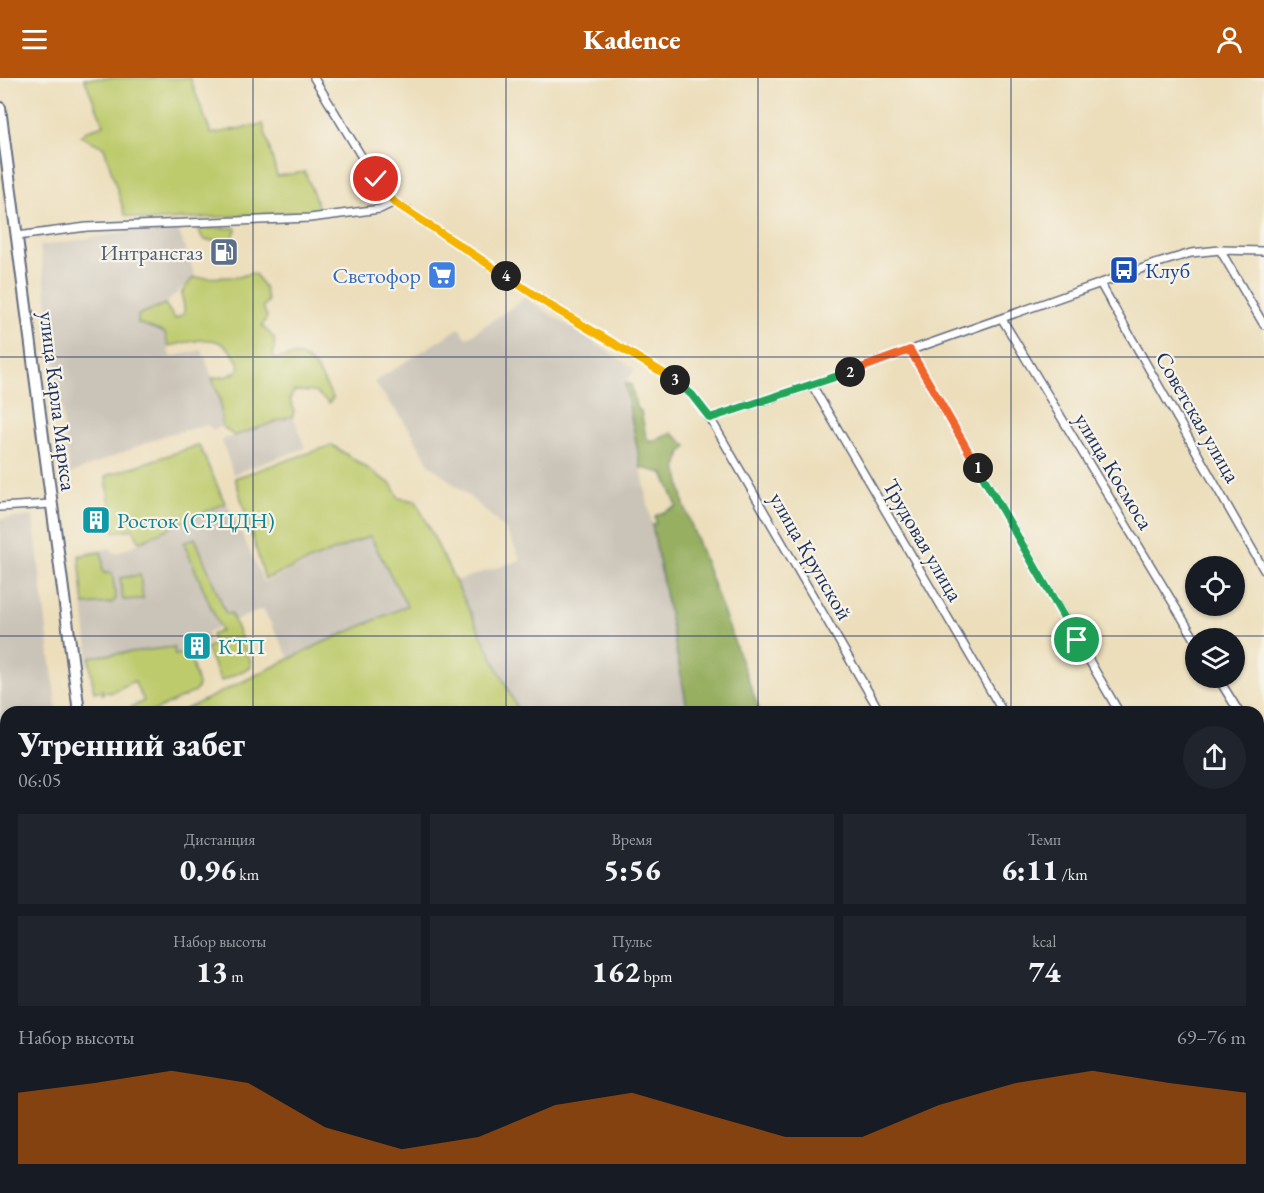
<!DOCTYPE html>
<html lang="ru">
<meta charset="utf-8">
<style>
:root{--surface:#171b24;--page:#20242c;--text:#f1f3f6;--muted:#9ea1a6;--accent:#b45309}
body{margin:0;font-family:"EB Garamond",serif;background:var(--page);color:var(--text);height:100vh;display:flex;flex-direction:column;font-size:22px;white-space:nowrap}
*{box-sizing:border-box;margin:0}
p{font-size:20px;color:var(--muted)}
.icon{flex:none;width:33px;height:33px;fill:none;stroke:currentColor;stroke-width:2;stroke-linecap:round;stroke-linejoin:round}
.map{position:relative;flex:1;overflow:hidden}
.panel{position:absolute;left:0px;top:628px;width:1264px;height:488px;display:flex;flex-direction:column;background:var(--surface);border-radius:18px 18px 0 0;box-shadow:0 2px 4px #0004}
.panel>*{flex:none}
.controls{position:absolute;left:1185px;top:478px;display:grid;gap:12px}
.controls a{display:grid;place-items:center;width:60px;height:60px;border-radius:50%;background:var(--surface);box-shadow:0 2px 4px #0004;font-size:30px}
.pin{position:absolute;display:grid;place-items:center;width:51px;height:51px;color:#fff;margin:-26px;border:3px solid #fff;border-radius:50%;box-shadow:0 2px 6px #0007}
.km{position:absolute;width:30px;height:30px;margin:-15px;border-radius:50%;background:#222;color:#fff;font-size:16px;line-height:30px;text-align:center}
.round{display:grid;place-items:center;flex:none;width:63px;height:63px;border-radius:32px;background:var(--page)}
.summary{display:flex;align-items:center;justify-content:space-between;height:102px;padding:0 18px}
h1{font-size:33px;font-weight:800;line-height:45px}
.metrics{display:grid;grid-template-columns:repeat(3,1fr);gap:9px;height:102px;padding:6px 18px}
.metrics div{display:grid;align-content:center;border-radius:0px;background:var(--page);text-align:center}
.metrics b{font-size:30px;font-weight:800}
.metrics small{font-size:16px;font-weight:400}
.metrics p{font-size:16px}
.chart{height:168px;padding:12px 18px}
.chart p{display:flex;justify-content:space-between}
.chart svg{width:100%;height:108px;margin-top:6px;fill:var(--accent);opacity:.7}
header{display:flex;justify-content:space-between;align-items:center;height:78px;padding:0 18px;background:var(--accent);color:#fff;font-size:27px;font-weight:800}
.map>svg:first-child{display:block}
</style>
<header><svg class="icon" aria-label="menu" viewBox="0 0 24 24"><path d="M4 6h16M4 12h16M4 18h16"/></svg>Kadence<svg class="icon" aria-label="person" viewBox="0 0 24 24"><circle cx="12" cy="8" r="4"/><path d="M4 21q1-7 8-7t8 7"/></svg></header>
<div class="map">
<svg width="1264" height="1115" viewBox="0 0 1264 1115">
<rect width="100%" height="100%" fill="#f7f3e8"/>
<filter id="ink" filterUnits="userSpaceOnUse"><feTurbulence type="fractalNoise" baseFrequency=".0167" numOctaves="2"/><feDisplacementMap in="SourceGraphic" scale="12" xChannelSelector="R" yChannelSelector="G"/><feConvolveMatrix kernelMatrix="1 2 1 2 8 2 1 2 1" color-interpolation-filters="sRGB"/></filter>
<filter id="wash" filterUnits="userSpaceOnUse"><feTurbulence type="fractalNoise" baseFrequency=".008" numOctaves="4" result="noise"/><feDisplacementMap in="SourceGraphic" scale="24" xChannelSelector="R" yChannelSelector="G"/><feGaussianBlur stdDeviation="1.35" result="paint"/><feColorMatrix in="noise" values="0 0 0 0 0 0 0 0 0 0 0 0 0 0 0 0 0 1.4 0 .05"/><feComposite in="paint" operator="in"/></filter>
<g filter="url(#wash)">
<rect width="100%" height="100%" fill="#ecdebb"/>
<g fill="#cac3b8">
<polygon points="147,151 178,151 196,200 192,200 165,226 148,232 165,255 170,279 202,272 220,321 222,348 214,352 207,347 165,357 70,396 40,168"/>
<polygon points="525,220 635,291 625,307 688,634 519,634 455,503 521,482 507,453 475,423 430,387 409,350 374,304 459,250 467,260"/>
<polygon points="293,338 305,370 233,396 222,362"/>
<polygon points="227,425 264,504 370,458 407,528 290,581 263,531 207,554 210,565 190,573 193,586 91,601 78,476 111,470 112,474 117,475"/>
<polygon points="33,438 57,634 6,634 6,666 4,663 0,665 0,441"/>
<polygon points="345,1110 383,1110 375,1115 348,1115"/>
</g>
<g fill="#becb6d" stroke="#6c7d66" stroke-width="1.5">
<polygon points="84,0 190,0 211,56 263,46 277,98 305,94 320,133 147,143 125,137 104,69 80,58 88,52 104,47"/>
<polygon points="201,150 235,150 236,152 230,164 205,162 202,159 198,151"/>
<path d="M 251,195 L 256,197 L 264,209 L 268,223 L 263,229 L 267,239 L 262,248 C 278,264 275,257 273,279 L 275,281 C 283,280 293,276 300,278 C 315,282 326,308 333,320 L 329,325 L 315,314 L 294,313 L 290,321 L 294,333 L 293,338 L 234,358 L 222,348 L 220,321 L 212,300 C 223,299 233,299 240,289 C 224,251 201,262 168,268 L 165,255 L 138,245 L 138,237 L 165,226 L 175,241 L 184,236 C 186,215 173,222 193,200 L 239,199 Z"/>
<polygon points="199,367 225,425 139,464 133,451 114,454 106,398"/>
<polygon points="332,367 391,406 399,420 416,423 519,634 180,634 320,566 407,528 370,458 265,501 235,400"/>
<polygon points="195,460 226,536 231,535 251,585 251,589 221,603 206,570 214,566 211,557 221,553 184,465"/>
<polygon points="101,474 103,483 102,492 104,495 112,495 116,521 111,525 84,527 79,478"/>
<polygon points="140,497 143,521 123,522 120,500"/>
<polygon points="174,569 175,577 189,574 198,607 197,611 194,614 152,634 122,634 144,623 134,603 110,615 108,613 102,616 102,612 94,614 89,579"/>
</g>
<g fill="#96af60" stroke="#586f5f" stroke-width="1.5">
<polygon points="625,306 631,306 636,329 641,333 646,359 651,364 672,355 687,368 681,375 677,389 684,427 760,634 688,634 652,447 656,445 655,438 677,428 663,395 641,390"/>
<polygon points="812,1110 851,1110 854,1115 813,1115"/>
</g>
</g>
<g filter="url(#ink)">
<g fill="none" stroke-linecap="round" stroke-linejoin="round">
<g stroke="#646c7f" stroke-width="10">
<g id="street">
<polyline points="314,0 363,81 394,124 549,227 677,303 692,317 710,340 880,634"/>
<polyline points="17,158 87,149 310,140 380,131 394,124"/>
<polyline points="1220,172 1264,247"/>
<polyline points="1100,205 1264,492"/>
<polyline points="1002,241 1196,563"/>
<polyline points="910,272 1119,634"/>
<polyline points="812,307 1003,634"/>
<polyline points="710,340 812,307 1155,186 1191,175 1220,172 1264,173"/>
<polyline points="0,429 51,426"/>
<polyline points="1218,600 1239,634"/>
<polyline points="1258,668 1264,677"/>
<polyline points="1258,764 1264,761"/>
<polyline points="1258,875 1264,885"/>
<polyline points="0,932 6,928"/>
<polyline points="1258,1047 1264,1056"/>
<polyline points="0,1055 6,1066"/>
<polyline points="0,1085 6,1096"/>
<polyline points="14,1110 17,1115"/>
<polyline points="563,1110 566,1115"/>
<polyline points="785,1110 787,1115"/>
<polyline points="912,1110 915,1115"/>
<polyline points="1037,1110 1040,1115"/>
<polyline points="1154,1110 1157,1115"/>
<polyline points="681,1115 689,1110"/>
</g>
</g>
<g stroke="#646c7f" stroke-width="14">
<g id="secondary">
<polyline points="0,30 79,634"/>
<polyline points="318,1110 321,1115"/>
<polyline points="334,1110 336,1115"/>
<polyline points="32,1115 41,1110"/>
</g>
</g>
<use href="#street" stroke="#fff" stroke-width="7"/>
<use href="#secondary" stroke="#fff" stroke-width="10"/>
</g>
</g>
<g fill="none" stroke-linecap="round" stroke-linejoin="round" filter="url(#ink)">
<g stroke="#fff" stroke-width="12">
<polyline id="split-1" points="978,390 1077,562"/>
</g>
<g stroke="#fff" stroke-width="12">
<polyline id="split-2" points="850,294 910,272 978,390"/>
</g>
<g stroke="#fff" stroke-width="12">
<polyline id="split-3" points="675,302 692,317 710,340 850,294"/>
</g>
<g stroke="#fff" stroke-width="12">
<polyline id="split-4" points="506,198 549,227 675,302"/>
</g>
<g stroke="#fff" stroke-width="12">
<polyline id="split-5" points="376,101 394,124 506,198"/>
</g>
<use href="#split-1" stroke="#22a559" stroke-width="8"/>
<use href="#split-2" stroke="#f0652b" stroke-width="8"/>
<use href="#split-3" stroke="#22a559" stroke-width="8"/>
<use href="#split-4" stroke="#f5b400" stroke-width="8"/>
<use href="#split-5" stroke="#f5b400" stroke-width="8"/>
</g>
<path fill="none" stroke="#1b2f5e" stroke-width="1.5" stroke-opacity="0.55" d="M 253,0 L 253,634M 506,0 L 506,634M 758,0 L 758,634M 1011,0 L 1011,634M 0,279 L 1264,279M 0,558 L 1264,558M 0,836 L 6,836M 1258,836 L 1264,836M 253,1110 L 253,1115M 506,1110 L 506,1115M 758,1110 L 758,1115M 1011,1110 L 1011,1115"/>
<defs>
<g id="fuel-square" transform="scale(1.5)"><rect x="-9" y="-9" width="18" height="18" rx="4" fill="#5c6f8a" stroke="#f7f3e8"/><path d="M-5.5-6h7V0h2V4h1.3V-2.5L3-4.5l.8-.8L6-3V5H2.5V1h-1V6h-7ZM-4.2-4.7v3.2H.2V-4.7Z" fill="#fff"/></g>
<g id="bus-square" transform="scale(1.5)"><rect x="-9" y="-9" width="18" height="18" rx="4" fill="#1a4fb4" stroke="#f7f3e8"/><path d="M-5-6H5V4H4V6H2V4H-2V6H-4V4H-5ZM-3.5-4V0h7V-4ZM-3.5 1.2v1.5H-2V1.2ZM2 1.2v1.5H3.5V1.2Z" fill="#fff"/></g>
<g id="supermarket-square" transform="scale(1.5)"><rect x="-9" y="-9" width="18" height="18" rx="4" fill="#3f7fe0" stroke="#f7f3e8"/><path d="M-6-5.5h2.5l.6 2H6L4.5 2H-2.5L-4.4-4H-6ZM-1.5 3.2a1.3 1.3 0 1 0 .1 0ZM3 3.2a1.3 1.3 0 1 0 .1 0Z" fill="#fff"/></g>
<g id="building-square" transform="scale(1.5)"><rect x="-9" y="-9" width="18" height="18" rx="4" fill="#0f9aa8" stroke="#f7f3e8"/><path d="M-4-6H4V6H1V3H-1V6H-4ZM-2.5-4.3h1.7v1.8h-1.7ZM.8-4.3h1.7v1.8H.8ZM-2.5-1h1.7V.8h-1.7ZM.8-1h1.7V.8H.8Z" fill="#fff"/></g>
</defs>
<g fill-rule="evenodd">
<use href="#fuel-square" x="224" y="174"/>
<use href="#bus-square" x="1124" y="192"/>
<use href="#supermarket-square" x="442" y="197"/>
<use href="#building-square" x="96" y="442"/>
<use href="#building-square" x="197" y="568"/>
</g>
<g text-anchor="middle" dominant-baseline="central" stroke-width="4.5" stroke-linejoin="round" paint-order="stroke">
<g font-size="22" fill="#4e5e75" stroke="#f7f3e8" text-anchor="end">
<text x="203" y="174">Интрансгаз</text>
</g>
<g font-size="22" fill="#164399" stroke="#f7f3e8" text-anchor="start">
<text x="1145" y="192">Клуб</text>
</g>
<g font-size="22" fill="#366cbe" stroke="#f7f3e8" text-anchor="end">
<text x="421" y="197">Светофор</text>
</g>
<g font-size="22" fill="#1b2f5e" stroke="#f7f3e8">
<text transform="translate(58 323) rotate(83)">улица Карла Маркса</text>
<text transform="translate(1198 339) rotate(60)">Советская улица</text>
<text transform="translate(1114 393) rotate(59)">улица Космоса</text>
<text transform="translate(923 462) rotate(60)">Трудовая улица</text>
<text transform="translate(811 478) rotate(60)">улица Крупской</text>
</g>
<g font-size="22" fill="#0d838f" stroke="#f7f3e8" text-anchor="start">
<text x="117" y="442">Росток (СРЦДН)</text>
<text x="218" y="568">КТП</text>
</g>
</g>
</svg>
<div class="controls">
<a><svg class="icon" aria-label="locate" viewBox="0 0 24 24"><circle cx="12" cy="12" r="6"/><path d="M12 2v4M12 18v4M2 12h4M18 12h4"/></svg></a>
<a><svg class="icon" aria-label="layers" viewBox="0 0 24 24"><path d="M12 4l9 5-9 5-9-5zM3 14l9 5 9-5"/></svg></a>
</div>
<div class="pin" style="left:1077px;top:562px;background:#1e9e55"><svg class="icon" aria-label="arrive" viewBox="0 0 24 24"><path d="M6 21V4h12l-3 4 3 4H6"/></svg></div>
<div class="pin" style="left:376px;top:101px;background:#d93025"><svg class="icon" aria-label="check" viewBox="0 0 24 24"><path d="M5 12l5 5 9-10"/></svg></div>
<b class="km" style="left:978px;top:390px">1</b>
<b class="km" style="left:850px;top:294px">2</b>
<b class="km" style="left:675px;top:302px">3</b>
<b class="km" style="left:506px;top:198px">4</b>
<section class="panel">
<div class="summary"><div><h1>Утренний забег</h1><p>06:05</p></div><a class="round"><svg class="icon" aria-label="share" viewBox="0 0 24 24"><path d="M12 15V3M7 8l5-5 5 5M5 13v7h14v-7"/></svg></a></div>
<div class="metrics">
<div><p>Дистанция</p><b>0.96<small> km</small></b></div>
<div><p>Время</p><b>5:56</b></div>
<div><p>Темп</p><b>6:11<small> /km</small></b></div>
</div>
<div class="metrics">
<div><p>Набор высоты</p><b>13<small> m</small></b></div>
<div><p>Пульс</p><b>162<small> bpm</small></b></div>
<div><p>kcal</p><b>74</b></div>
</div>
<div class="chart"><p><span>Набор высоты</span>69–76 m</p>
<svg viewBox="0 0 160 44" preserveAspectRatio="none"><path d="M0 44V15L10 11L20 6L30 11L40 29L50 38L60 33L70 20L80 15L90 24L100 33L110 33L120 20L130 11L140 6L150 11L160 15V44z"/></svg>
</div>
</section>
</div>
